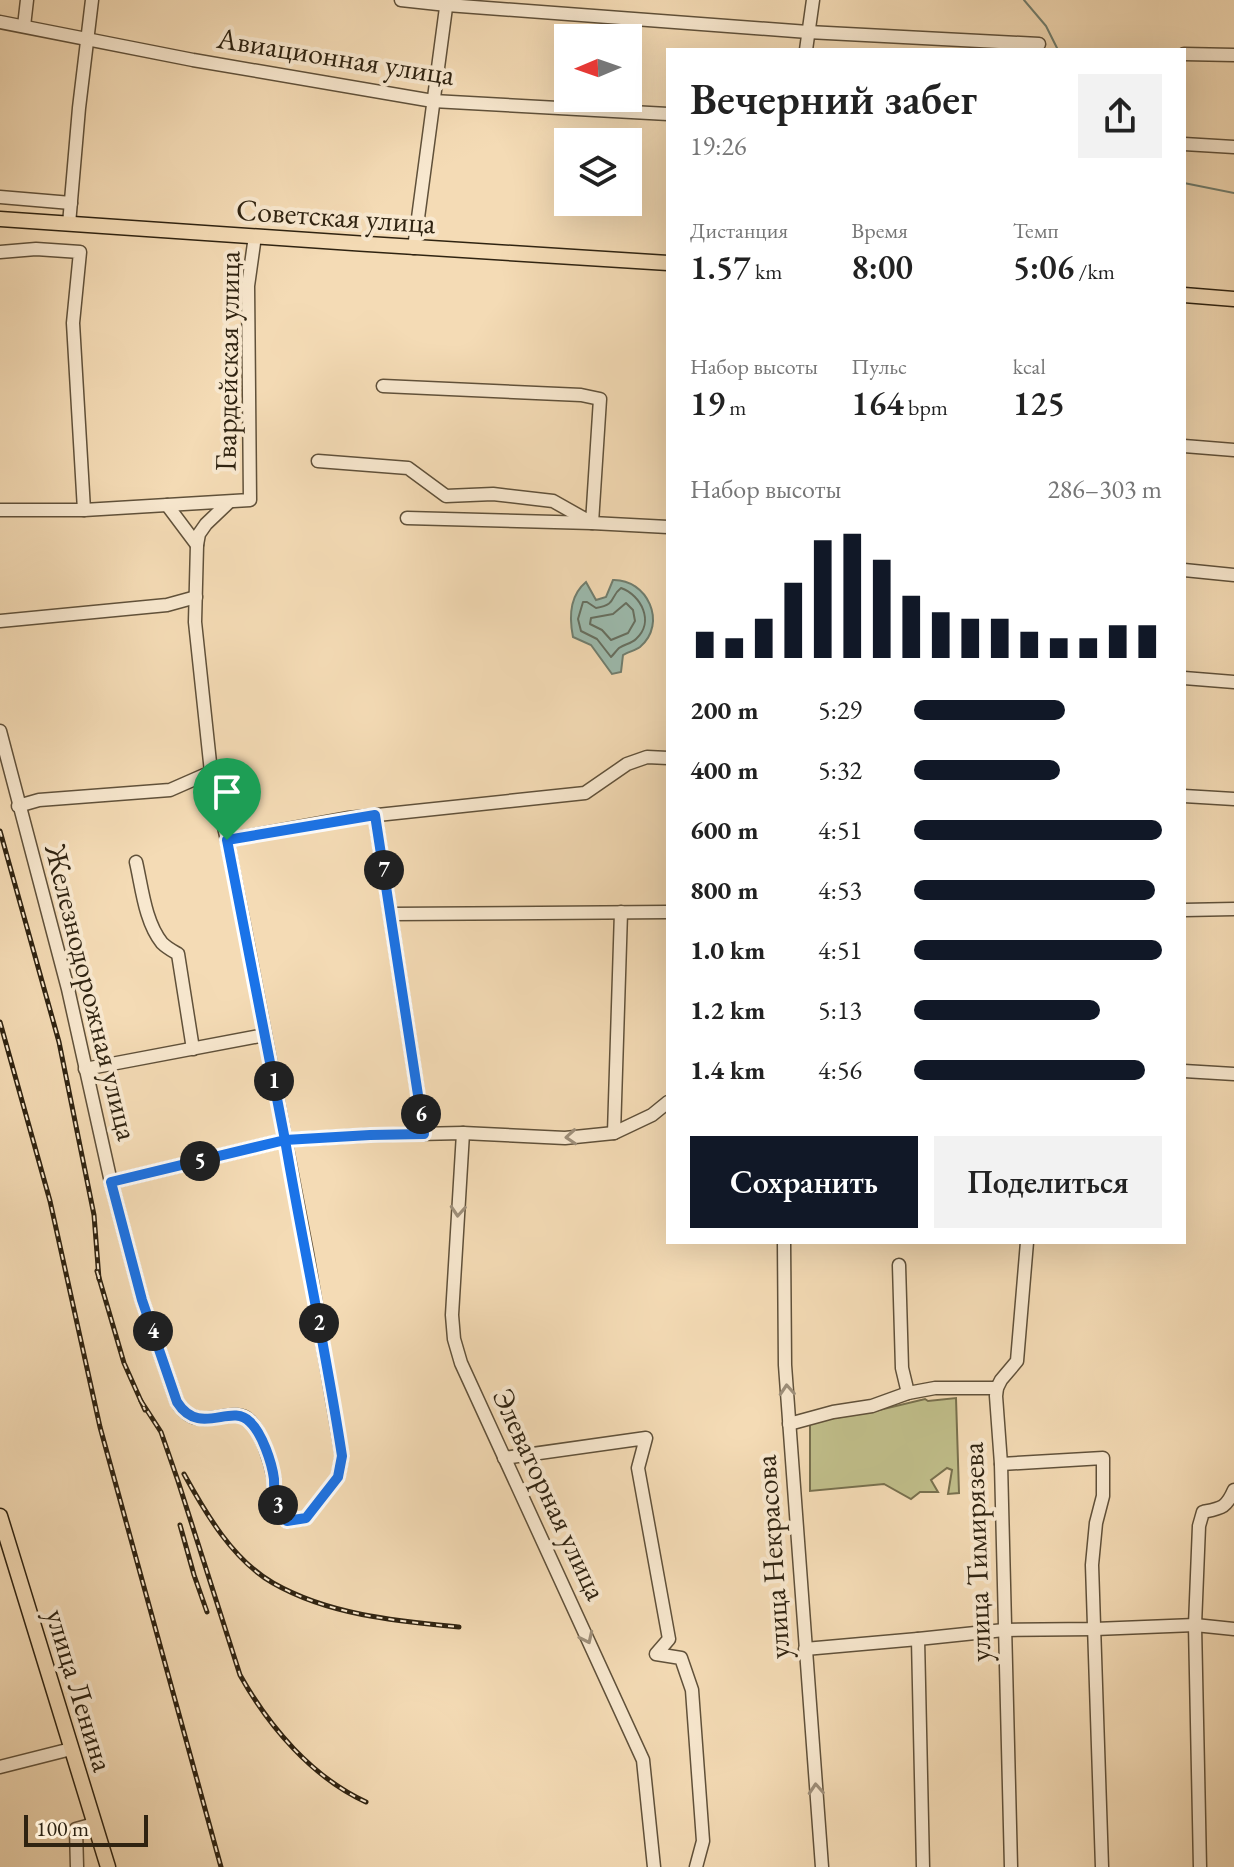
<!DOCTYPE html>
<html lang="ru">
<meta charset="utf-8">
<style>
:root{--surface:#fff;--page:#f2f2f2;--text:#222;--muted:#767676;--accent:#111827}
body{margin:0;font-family:"EB Garamond",serif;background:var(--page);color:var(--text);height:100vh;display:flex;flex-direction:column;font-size:30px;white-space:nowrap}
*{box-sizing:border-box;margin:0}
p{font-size:26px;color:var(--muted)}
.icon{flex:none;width:44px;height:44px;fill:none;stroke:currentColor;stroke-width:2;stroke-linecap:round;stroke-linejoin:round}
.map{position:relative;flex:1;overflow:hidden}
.drawer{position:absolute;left:666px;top:48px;width:520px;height:1196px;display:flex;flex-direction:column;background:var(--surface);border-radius:0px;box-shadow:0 8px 32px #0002}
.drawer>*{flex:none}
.needle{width:52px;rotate:268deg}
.fabs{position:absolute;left:554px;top:24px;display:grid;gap:16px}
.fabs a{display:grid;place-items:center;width:88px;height:88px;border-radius:0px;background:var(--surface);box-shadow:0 8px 32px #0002;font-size:40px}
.scale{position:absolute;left:24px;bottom:20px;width:124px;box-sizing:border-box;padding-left:8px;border:4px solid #2f2311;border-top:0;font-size:22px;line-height:28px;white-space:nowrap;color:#2f2311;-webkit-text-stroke:6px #f8e8cf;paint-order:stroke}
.pin{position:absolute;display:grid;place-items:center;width:68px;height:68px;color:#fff;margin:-82px -34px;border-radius:50% 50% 50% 0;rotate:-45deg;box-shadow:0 0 8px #0007}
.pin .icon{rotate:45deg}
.km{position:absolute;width:40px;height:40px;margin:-20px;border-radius:50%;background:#222;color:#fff;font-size:22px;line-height:40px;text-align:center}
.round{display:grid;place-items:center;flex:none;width:84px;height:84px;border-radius:0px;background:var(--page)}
.headline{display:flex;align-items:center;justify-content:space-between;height:136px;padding:0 24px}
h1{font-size:44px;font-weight:600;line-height:60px}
.metrics{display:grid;grid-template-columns:repeat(3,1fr);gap:12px;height:136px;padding:8px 24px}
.metrics div{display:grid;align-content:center}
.metrics b{font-size:34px;font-weight:600}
.metrics small{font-size:22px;font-weight:400}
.metrics p{font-size:22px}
.chart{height:224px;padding:16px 24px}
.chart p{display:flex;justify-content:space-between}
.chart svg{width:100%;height:144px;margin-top:8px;stroke:var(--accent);stroke-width:6}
.action{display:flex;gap:16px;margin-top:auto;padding:16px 24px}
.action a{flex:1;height:92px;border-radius:0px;background:var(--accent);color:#fff;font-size:32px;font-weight:600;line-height:92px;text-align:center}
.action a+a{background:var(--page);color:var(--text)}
ul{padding:0 24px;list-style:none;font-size:26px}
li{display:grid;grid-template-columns:128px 96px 1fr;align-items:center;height:60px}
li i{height:20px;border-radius:10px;background:var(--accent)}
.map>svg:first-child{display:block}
</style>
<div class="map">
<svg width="1234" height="1867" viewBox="0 0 1234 1867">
<rect width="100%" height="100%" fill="#f4dbb5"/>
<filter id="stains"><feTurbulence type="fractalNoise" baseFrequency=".0025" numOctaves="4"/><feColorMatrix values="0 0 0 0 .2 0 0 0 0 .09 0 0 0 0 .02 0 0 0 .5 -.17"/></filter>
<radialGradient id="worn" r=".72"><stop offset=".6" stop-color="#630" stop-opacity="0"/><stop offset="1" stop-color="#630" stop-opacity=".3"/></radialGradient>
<polygon fill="#c0be8a" stroke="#78704e" stroke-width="2" points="956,1398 959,1493 948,1494 952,1470 947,1468 931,1480 938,1492 920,1492 911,1499 884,1484 810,1491 810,1422 871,1412 925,1399 928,1401"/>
<path fill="#9cbbae" stroke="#707e6f" stroke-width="2" d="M 613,580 C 647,579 668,623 640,647 C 636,650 628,652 623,655 L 621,672 L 612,674 L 591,645 L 573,637 C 569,617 569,596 586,582 L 596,600 L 606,597 Z"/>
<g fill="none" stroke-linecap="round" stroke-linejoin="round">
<g stroke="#666f60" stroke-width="2">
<path d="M 621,588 C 641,595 655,622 636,639 C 631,644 624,644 619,648 C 616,651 614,654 611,657 L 597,639 L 581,631 L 578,619 L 583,602 L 587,602 L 596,608 C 618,604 609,597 621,588 Z"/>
<polygon points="626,603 633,610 635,621 628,633 611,640 602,630 590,624 591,618 613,614"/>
</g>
<g stroke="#707e6f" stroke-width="2">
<polyline points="1024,0 1046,26 1058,50"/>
<polyline points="1184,183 1234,193"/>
</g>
<g stroke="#60513a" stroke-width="15">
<g id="minor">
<polyline points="401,0 447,5 808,32 1039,44"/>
<polyline points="0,22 193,60 433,101 668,114"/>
<polyline points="24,26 27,0"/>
<polyline points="806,50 813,0"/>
<polyline points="1184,54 1234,55"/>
<polyline points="1184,144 1234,147"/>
<polyline points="0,197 71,203"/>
<polyline points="69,224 79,108 92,0"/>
<polyline points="414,248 447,0"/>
<polyline points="0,252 36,249 80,252 73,323 84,510"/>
<polyline points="1184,446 1234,450"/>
<polyline points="318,461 408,468 446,496 493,494 553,501 592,523 600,399 581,395 383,386"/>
<polyline points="167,505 197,545"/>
<polyline points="0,510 84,510 250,500 248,286 255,236"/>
<polyline points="407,518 592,523 668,527"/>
<polyline points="1184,570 1234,575"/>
<polyline points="0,621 167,605 196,597"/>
<polyline points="1184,678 1234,682"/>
<path d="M 0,731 L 68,989 L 111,1182 L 142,1300 L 177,1402 C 199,1438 231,1402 250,1421 C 262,1433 271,1463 274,1479 C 274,1486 274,1492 276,1498 C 278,1507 283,1513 287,1521 L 306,1518 L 338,1477 L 342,1456 L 307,1253 L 245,930 L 227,840 L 211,772 L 195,622 L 197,545 L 199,534 L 206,524 L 228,503"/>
<polyline points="1184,796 1234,799"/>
<polyline points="18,806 39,800 170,790 211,772"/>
<polyline points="375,815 424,1134"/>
<polyline points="227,840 349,818 585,793 627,764 647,757 668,758"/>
<path d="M 136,862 C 142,888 145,922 162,943 C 167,948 173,951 178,954 L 193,1049"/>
<polyline points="1184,910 1234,909"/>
<polyline points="391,914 668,912"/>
<polyline points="85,1069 265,1035"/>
<polyline points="1184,1071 1234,1074"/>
<polyline points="463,1133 452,1315 454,1339 461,1363 643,1760 654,1867"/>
<polyline points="614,1133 621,912"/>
<polyline points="111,1182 285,1140 370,1135 463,1133 565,1138 614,1133 652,1115 668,1102"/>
<polyline points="784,1242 785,1365 822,1867"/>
<polyline points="899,1265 902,1368 908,1393"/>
<polyline points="789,1424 833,1412 872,1406 908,1393 935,1388 997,1388"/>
<polyline points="504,1458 646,1438 638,1468 669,1639 656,1654 681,1658 692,1690 703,1841 696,1867"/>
<polyline points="1001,1464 1103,1458 1103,1496 1096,1523 1092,1565 1102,1867"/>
<polyline points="918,1639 923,1867"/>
<polyline points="805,1649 918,1639 1004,1630 1095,1629 1195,1625 1234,1629"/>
<polyline points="0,1767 71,1749"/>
<polyline points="77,1867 76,1829 94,1824"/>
<polyline points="1011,1867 1001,1464 996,1396 997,1388 1001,1380 1017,1361 1027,1242"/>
<path d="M 1200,1867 L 1195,1625 L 1199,1526 L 1203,1512 C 1222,1508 1226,1508 1234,1490"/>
</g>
</g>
<g stroke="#2f2311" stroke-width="17">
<g id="major">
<path d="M 0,219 C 223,234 445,250 668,263"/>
<polyline points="1184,295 1234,299"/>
<polyline points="0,1516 108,1867"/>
</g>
</g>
<use href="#minor" stroke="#f8e8cf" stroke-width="12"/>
<use href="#major" stroke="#f4dbb5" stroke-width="14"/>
<g stroke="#2f2311" stroke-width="5">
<g id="rail">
<polyline points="0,831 59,1042 94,1215 99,1279"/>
<polyline points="0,1022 50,1201 100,1427 221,1867"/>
<polyline points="97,1271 124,1363 145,1410"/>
<path d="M 141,1401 L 161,1432 L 178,1481 L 240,1675 C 269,1727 312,1777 366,1802"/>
<path d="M 184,1474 C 206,1514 233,1560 273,1583 C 329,1615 396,1621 459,1627"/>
<polyline points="180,1525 194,1575 207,1612"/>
</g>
</g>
<use href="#rail" stroke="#f8e8cf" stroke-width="2" stroke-dasharray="6" stroke-linecap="butt"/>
</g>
<defs><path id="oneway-chevron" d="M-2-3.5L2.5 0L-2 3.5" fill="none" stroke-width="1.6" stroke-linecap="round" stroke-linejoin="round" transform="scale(2)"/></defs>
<g stroke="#9e8f7a">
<use href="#oneway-chevron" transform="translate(571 1137) rotate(176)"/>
<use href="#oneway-chevron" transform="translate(458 1211) rotate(94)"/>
<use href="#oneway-chevron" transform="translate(787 1390) rotate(-94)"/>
<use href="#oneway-chevron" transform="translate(587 1638) rotate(65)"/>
<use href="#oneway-chevron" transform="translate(816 1789) rotate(-94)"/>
</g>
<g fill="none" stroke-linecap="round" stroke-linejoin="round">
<g stroke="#fff" stroke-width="16">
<path id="route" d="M 227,840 L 285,1140 C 303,1246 326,1350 342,1456 L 338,1477 L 306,1518 L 287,1521 C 282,1513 278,1507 276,1498 C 274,1492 274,1486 274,1479 C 272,1463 262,1433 250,1422 C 231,1402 200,1438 177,1402 L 142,1300 L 111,1182 L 285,1140 L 370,1135 L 424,1134 L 375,815 L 227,840"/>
</g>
<use href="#route" stroke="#1a73e8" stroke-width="10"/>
</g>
<g text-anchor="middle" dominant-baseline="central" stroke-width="8" stroke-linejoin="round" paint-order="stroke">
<g font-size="30" fill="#2f2311" stroke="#f8e8cf">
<text transform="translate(336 56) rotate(9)">Авиационная улица</text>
<text transform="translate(336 216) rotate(4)">Советская улица</text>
<text transform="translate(227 361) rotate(-89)">Гвардейская улица</text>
<text transform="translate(92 992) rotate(76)">Железнодорожная улица</text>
<text transform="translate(550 1494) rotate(65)">Элеваторная улица</text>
<text transform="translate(976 1552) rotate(-92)">улица Тимирязева</text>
<text transform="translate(772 1557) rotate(-94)">улица Некрасова</text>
<text transform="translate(80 1690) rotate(73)">улица Ленина</text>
</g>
</g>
<rect width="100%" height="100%" filter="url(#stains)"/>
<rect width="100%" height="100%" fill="url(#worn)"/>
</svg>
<div class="fabs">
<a><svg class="needle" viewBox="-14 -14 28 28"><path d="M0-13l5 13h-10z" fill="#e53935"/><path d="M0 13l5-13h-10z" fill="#767676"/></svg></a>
<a><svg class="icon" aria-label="layers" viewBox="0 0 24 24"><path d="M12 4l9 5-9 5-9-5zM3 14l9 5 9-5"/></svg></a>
</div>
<div class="scale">100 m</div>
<div class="pin" style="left:227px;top:840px;background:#1e9e55"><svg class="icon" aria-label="arrive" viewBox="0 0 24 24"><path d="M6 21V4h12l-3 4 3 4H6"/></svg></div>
<b class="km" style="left:274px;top:1081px">1</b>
<b class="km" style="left:319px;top:1323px">2</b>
<b class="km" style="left:278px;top:1505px">3</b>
<b class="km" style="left:153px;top:1331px">4</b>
<b class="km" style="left:200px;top:1161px">5</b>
<b class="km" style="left:421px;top:1114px">6</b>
<b class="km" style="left:384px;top:870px">7</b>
<section class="drawer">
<div class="headline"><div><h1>Вечерний забег</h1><p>19:26</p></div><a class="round"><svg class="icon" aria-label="share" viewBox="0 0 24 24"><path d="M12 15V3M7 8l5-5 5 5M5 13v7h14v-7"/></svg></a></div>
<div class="metrics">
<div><p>Дистанция</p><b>1.57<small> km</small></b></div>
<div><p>Время</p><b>8:00</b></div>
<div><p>Темп</p><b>5:06<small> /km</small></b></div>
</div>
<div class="metrics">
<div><p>Набор высоты</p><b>19<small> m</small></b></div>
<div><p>Пульс</p><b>164<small> bpm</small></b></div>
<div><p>kcal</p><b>125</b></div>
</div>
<div class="chart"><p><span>Набор высоты</span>286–303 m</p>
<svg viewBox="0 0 160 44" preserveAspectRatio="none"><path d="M5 44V36M15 44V38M25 44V32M35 44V21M45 44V8M55 44V6M65 44V14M75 44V25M85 44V30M95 44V32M105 44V32M115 44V36M125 44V38M135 44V38M145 44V34M155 44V34"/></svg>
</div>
<ul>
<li><b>200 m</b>5:29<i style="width:61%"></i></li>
<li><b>400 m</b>5:32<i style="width:59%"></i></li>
<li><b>600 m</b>4:51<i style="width:100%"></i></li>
<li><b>800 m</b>4:53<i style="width:97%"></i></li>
<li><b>1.0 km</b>4:51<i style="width:100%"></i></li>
<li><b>1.2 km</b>5:13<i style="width:75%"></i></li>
<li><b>1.4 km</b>4:56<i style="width:93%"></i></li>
</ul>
<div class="action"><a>Сохранить</a><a>Поделиться</a></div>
</section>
</div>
